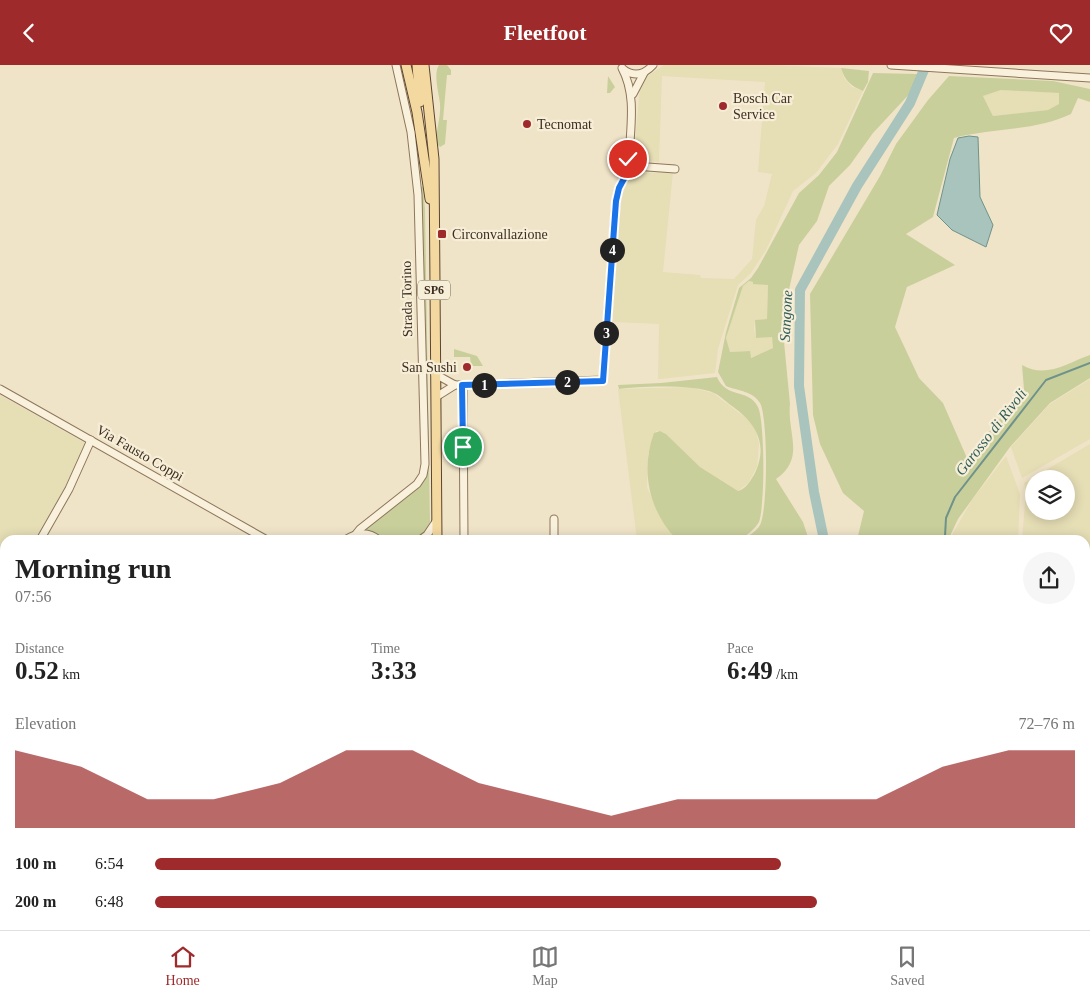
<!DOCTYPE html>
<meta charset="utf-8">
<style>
:root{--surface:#fff;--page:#f6f6f6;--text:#222;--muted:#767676;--line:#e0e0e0;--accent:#9e2a2b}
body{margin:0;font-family:"Times New Roman",serif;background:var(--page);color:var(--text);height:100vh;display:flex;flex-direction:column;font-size:19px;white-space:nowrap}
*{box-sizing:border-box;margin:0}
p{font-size:16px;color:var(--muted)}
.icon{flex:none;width:28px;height:28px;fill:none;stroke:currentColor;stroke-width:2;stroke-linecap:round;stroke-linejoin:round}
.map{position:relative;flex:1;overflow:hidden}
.side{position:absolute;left:0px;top:470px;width:1090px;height:395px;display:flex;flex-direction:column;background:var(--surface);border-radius:15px 15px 0 0;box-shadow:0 2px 12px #0003}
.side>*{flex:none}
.tools{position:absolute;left:1025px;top:405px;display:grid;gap:10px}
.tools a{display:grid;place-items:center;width:50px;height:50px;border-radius:50%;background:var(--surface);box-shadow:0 2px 12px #0003;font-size:25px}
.pin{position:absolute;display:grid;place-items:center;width:42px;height:42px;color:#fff;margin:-21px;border:2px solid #fff;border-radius:50%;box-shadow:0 1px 5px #0007}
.km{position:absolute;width:25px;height:25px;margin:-12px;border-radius:50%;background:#222;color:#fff;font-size:14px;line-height:25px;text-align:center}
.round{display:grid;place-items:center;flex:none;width:52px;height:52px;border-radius:26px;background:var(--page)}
.summary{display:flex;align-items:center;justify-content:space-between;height:85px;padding:0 15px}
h1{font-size:28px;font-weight:700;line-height:38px}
.stats{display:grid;grid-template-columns:repeat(3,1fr);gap:8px;height:85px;padding:5px 15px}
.stats div{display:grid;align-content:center}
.stats b{font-size:25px;font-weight:700}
.stats small{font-size:14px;font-weight:400}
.stats p{font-size:14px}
.chart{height:140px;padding:10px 15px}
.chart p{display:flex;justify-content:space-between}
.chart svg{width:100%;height:90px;margin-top:5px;fill:var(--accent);opacity:.7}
ul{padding:0 15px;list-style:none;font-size:16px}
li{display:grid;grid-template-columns:80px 60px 1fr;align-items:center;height:38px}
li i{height:12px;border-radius:6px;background:var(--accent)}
header{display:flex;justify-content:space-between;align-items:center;height:65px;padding:0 15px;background:var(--accent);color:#fff;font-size:22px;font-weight:700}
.dock{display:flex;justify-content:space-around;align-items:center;height:70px;border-top:1px solid var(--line);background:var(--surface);font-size:14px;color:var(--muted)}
.dock a{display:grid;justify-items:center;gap:2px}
.dock .selected{color:var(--accent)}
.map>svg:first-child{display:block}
</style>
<header><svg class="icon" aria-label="back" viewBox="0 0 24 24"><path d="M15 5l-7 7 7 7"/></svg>Fleetfoot<svg class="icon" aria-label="heart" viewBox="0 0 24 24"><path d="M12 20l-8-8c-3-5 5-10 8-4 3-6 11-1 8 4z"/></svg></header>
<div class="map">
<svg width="1090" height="865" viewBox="0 0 1090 865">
<rect width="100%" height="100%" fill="#f0e4c8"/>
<g fill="#e6deb5" fill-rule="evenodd">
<polygon points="664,0 771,0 841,3 844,13 852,22 863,26 838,79 816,108 793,126 766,185 751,208 738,220 718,284 715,308 661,314 658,314 659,259 611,257 619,142 625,119 632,110 638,108 673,107 663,207 700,210 701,213 734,214 752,194 756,155 764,141 772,109 758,107 765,17 662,11 659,97 638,96 634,90 640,21 646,12"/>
<polygon points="1001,25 1059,28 1059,39 1048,45 993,51 983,31"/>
<polygon points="749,216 753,217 754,219 768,219 767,254 755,255 754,264 756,273 772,272 773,283 750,293 750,286 730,287 726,273 743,221"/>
<polygon points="1090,314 1090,374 1022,413 1011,382 1050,339"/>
<polygon points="689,322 713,328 751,357 756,366 759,379 757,402 748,418 738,426 700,402 666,369 660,366 656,366 648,389 647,422 660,452 677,475 637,475 618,324"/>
<polygon points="0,330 85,378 65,422 35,475 5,475 5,526 0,535"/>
<path d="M 1090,379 L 1090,593 L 1085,591 L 1085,475 L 1022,475 L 1026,426 L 1024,418 ZM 1034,414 L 1066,414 L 1066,446 L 1034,446 Z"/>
<polygon points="1006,391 1020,429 1018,475 949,475 972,435"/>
<polygon points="0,553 5,556 5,693 0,686"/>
<polygon points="1090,707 1090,865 1047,865 1049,860 1085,860 1085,725"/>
<polygon points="169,860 438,860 438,865 168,865"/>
<polygon points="866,860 901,860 898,865 866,865"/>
</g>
<g fill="#c9cf9b" fill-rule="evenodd">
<path d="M 439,0 L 447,0 L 451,5 L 451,10 L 447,10 L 443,55 L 447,55 L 445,79 L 440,82 L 436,78 C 436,65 441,52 440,39 C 439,28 433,9 439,0 Z"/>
<path d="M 841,3 L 869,6 L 868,17 L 863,26 C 851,21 845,16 841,3 Z"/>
<path d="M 873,8 L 918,9 L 914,24 L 873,68 L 850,100 L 829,121 L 817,156 L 799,180 L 782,256 L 790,339 C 787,369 806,393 776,414 L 803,457 L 809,475 L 742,475 C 748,471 756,467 760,460 C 768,445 768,352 760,338 C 753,326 738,326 726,321 L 718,307 L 726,267 L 739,223 L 751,213 L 758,203 L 799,128 L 819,110 L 837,87 ZM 749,216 L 753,217 L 753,219 L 768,220 L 767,254 L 755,255 L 756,273 L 772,272 L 773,283 L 751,293 L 750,286 L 730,287 L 726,273 L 743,221 Z"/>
<polygon points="608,11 615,22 610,28 607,28"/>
<path d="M 949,11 L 1053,16 L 1090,24 L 1090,37 L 1078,33 L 1071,49 C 1036,66 993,63 954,73 L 933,152 L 906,169 L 955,200 L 907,222 L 895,262 L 919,313 L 943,338 L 967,393 L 1024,325 L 1022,300 C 1046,314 1067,298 1090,290 L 1090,313 L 1050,338 L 1010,382 L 958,454 L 948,475 L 857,475 L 864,446 L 843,428 L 820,379 L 813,350 L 810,229 L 880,111 L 896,79 L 928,35 ZM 1001,25 L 1059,28 L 1059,39 L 1048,45 L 993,51 L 983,31 Z"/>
<polygon points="420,122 423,122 425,144 430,457 423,469 411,475 383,475 378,470 361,466 418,422 427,399"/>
<polygon points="454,284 477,291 483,301 471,301 470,292 454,292"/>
<path d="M 717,312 C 726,334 749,323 758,342 C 765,357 765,441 759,457 C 756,463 745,472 739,475 C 732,478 688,475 677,475 C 649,446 640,406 654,368 L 660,366 L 666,369 L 700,402 L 738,426 C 746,424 750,416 754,410 C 769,380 757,359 732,341 C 726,337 721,331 714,328 C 696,319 639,321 619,324 L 618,320 L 661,318 Z"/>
<polygon points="1085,595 1090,597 1090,698 1085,715"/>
<polygon points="50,860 168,860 167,865 43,865"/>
<polygon points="659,860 752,860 751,865 659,865"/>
<polygon points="755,860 797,860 795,865 754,865"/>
<polygon points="838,860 864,860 865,865 835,865"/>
<polygon points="903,860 1047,860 1045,865 900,865"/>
</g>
<polygon fill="#a9c4bc" stroke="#6f938a" points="969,71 978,72 980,132 993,160 986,182 952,165 937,150 950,94 958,73"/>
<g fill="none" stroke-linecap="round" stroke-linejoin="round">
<polyline stroke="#6f938a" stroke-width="2" points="938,475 945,471 946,453 955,432 1046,315 1090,298"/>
<g stroke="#a9c4bc" stroke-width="10">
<polyline points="824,475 814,427 799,321 800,225 857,121 910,38 926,0"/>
<polyline points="814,865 817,860"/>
</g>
<g stroke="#8d765c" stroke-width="9">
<g id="minor">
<polyline points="891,0 1090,13"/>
<path d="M 622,3 C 637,31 630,63 629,95"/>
<path d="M 623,4 C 633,12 644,10 653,0"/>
<polyline points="633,29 644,8"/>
<circle cx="628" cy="100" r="5.5"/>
<polyline points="634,101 675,104"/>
<polyline points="435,309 455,320 603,315 616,136 619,123 628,106"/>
<polyline points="463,320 464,475"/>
<polyline points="0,324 267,475"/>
<polyline points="436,332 455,320"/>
<polyline points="554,454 554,475"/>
<polyline points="356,469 360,464 417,419 423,410 425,399 418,130 411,67 396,0"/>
<polyline points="40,475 69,424 91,375"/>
<path d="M 345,475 C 357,467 368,466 379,475"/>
<polyline points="420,475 427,470 437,455"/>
<polyline points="0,543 5,535"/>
<polyline points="0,843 5,848"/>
<polyline points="20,860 27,865"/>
<polyline points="649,865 649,860"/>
</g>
</g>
<g stroke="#5b4430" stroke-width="11">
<g id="major">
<polyline points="406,0 417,47 430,134"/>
<polyline points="417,0 420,37"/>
<polyline points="424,0 434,94 437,475"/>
<polyline points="446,860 446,865"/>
</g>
</g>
<use href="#minor" stroke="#faf1dc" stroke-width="7"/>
<use href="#major" stroke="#f3d9a0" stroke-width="9"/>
</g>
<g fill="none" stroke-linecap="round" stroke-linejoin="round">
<g stroke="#fff" stroke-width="10">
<polyline id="route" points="463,382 462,320 603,316 616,136 619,123 628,106 623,102 623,99 628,94"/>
</g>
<use href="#route" stroke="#1a73e8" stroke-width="6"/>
</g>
<g fill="#9e2a2b" stroke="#f7eed8" stroke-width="2">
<circle cx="723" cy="41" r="5"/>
<circle cx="527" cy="59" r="5"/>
<rect x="437" y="164" width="10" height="10" rx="2.5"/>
<circle cx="467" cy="302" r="5"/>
</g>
<g text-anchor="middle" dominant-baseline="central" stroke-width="4.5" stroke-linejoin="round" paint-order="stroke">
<rect fill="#f7eed8" stroke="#756857" stroke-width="1" x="418" y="215.5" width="32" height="19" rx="4"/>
<g font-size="12" font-weight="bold" fill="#3d2e20">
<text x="434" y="225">SP6</text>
</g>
<g font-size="14" fill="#3d2e20" stroke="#f7eed8" text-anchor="start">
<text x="733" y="33">Bosch Car<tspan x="733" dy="16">Service</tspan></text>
<text x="537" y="59">Tecnomat</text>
<text x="452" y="169">Circonvallazione</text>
<text x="457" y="302" text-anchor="end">San Sushi</text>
</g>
<g font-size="14" fill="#3d2e20" stroke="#f7eed8">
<text transform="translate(407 234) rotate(-91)">Strada Torino</text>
<text transform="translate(140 388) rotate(30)">Via Fausto Coppi</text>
</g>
<g font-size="15" font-style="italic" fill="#2f5d5a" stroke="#f7eed8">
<text transform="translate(786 251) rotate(-87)">Sangone</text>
<text transform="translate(991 367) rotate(-52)">Garosso di Rivoli</text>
</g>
</g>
</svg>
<div class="tools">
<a><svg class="icon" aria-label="layers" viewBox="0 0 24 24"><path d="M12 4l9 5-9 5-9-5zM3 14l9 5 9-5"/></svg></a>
</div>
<div class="pin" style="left:463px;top:382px;background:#1e9e55"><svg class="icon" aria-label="arrive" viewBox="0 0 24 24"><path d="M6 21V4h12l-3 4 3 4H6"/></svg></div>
<div class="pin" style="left:628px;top:94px;background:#d93025"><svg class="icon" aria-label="check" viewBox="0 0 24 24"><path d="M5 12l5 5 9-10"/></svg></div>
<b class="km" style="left:484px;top:320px">1</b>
<b class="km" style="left:567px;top:317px">2</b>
<b class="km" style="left:606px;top:268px">3</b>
<b class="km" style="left:612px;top:185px">4</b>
<section class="side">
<div class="summary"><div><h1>Morning run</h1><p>07:56</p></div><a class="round"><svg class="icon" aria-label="share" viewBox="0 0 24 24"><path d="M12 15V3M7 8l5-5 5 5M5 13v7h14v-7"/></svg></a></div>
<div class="stats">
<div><p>Distance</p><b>0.52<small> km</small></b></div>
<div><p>Time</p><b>3:33</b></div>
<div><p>Pace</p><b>6:49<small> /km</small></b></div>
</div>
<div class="chart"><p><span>Elevation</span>72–76 m</p>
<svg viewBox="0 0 160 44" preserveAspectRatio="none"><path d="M0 44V6L10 14L20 30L30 30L40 22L50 6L60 6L70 22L80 30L90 38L100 30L110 30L120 30L130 30L140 14L150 6L160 6V44z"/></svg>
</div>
<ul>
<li><b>100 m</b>6:54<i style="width:68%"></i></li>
<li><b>200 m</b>6:48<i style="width:72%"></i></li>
</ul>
</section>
</div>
<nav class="dock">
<a class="selected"><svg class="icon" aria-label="home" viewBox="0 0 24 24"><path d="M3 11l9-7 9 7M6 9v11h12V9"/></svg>Home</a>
<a><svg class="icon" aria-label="map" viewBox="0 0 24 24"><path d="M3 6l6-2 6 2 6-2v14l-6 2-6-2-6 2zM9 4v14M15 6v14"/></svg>Map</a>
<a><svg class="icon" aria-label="saved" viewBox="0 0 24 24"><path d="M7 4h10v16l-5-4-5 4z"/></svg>Saved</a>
</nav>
